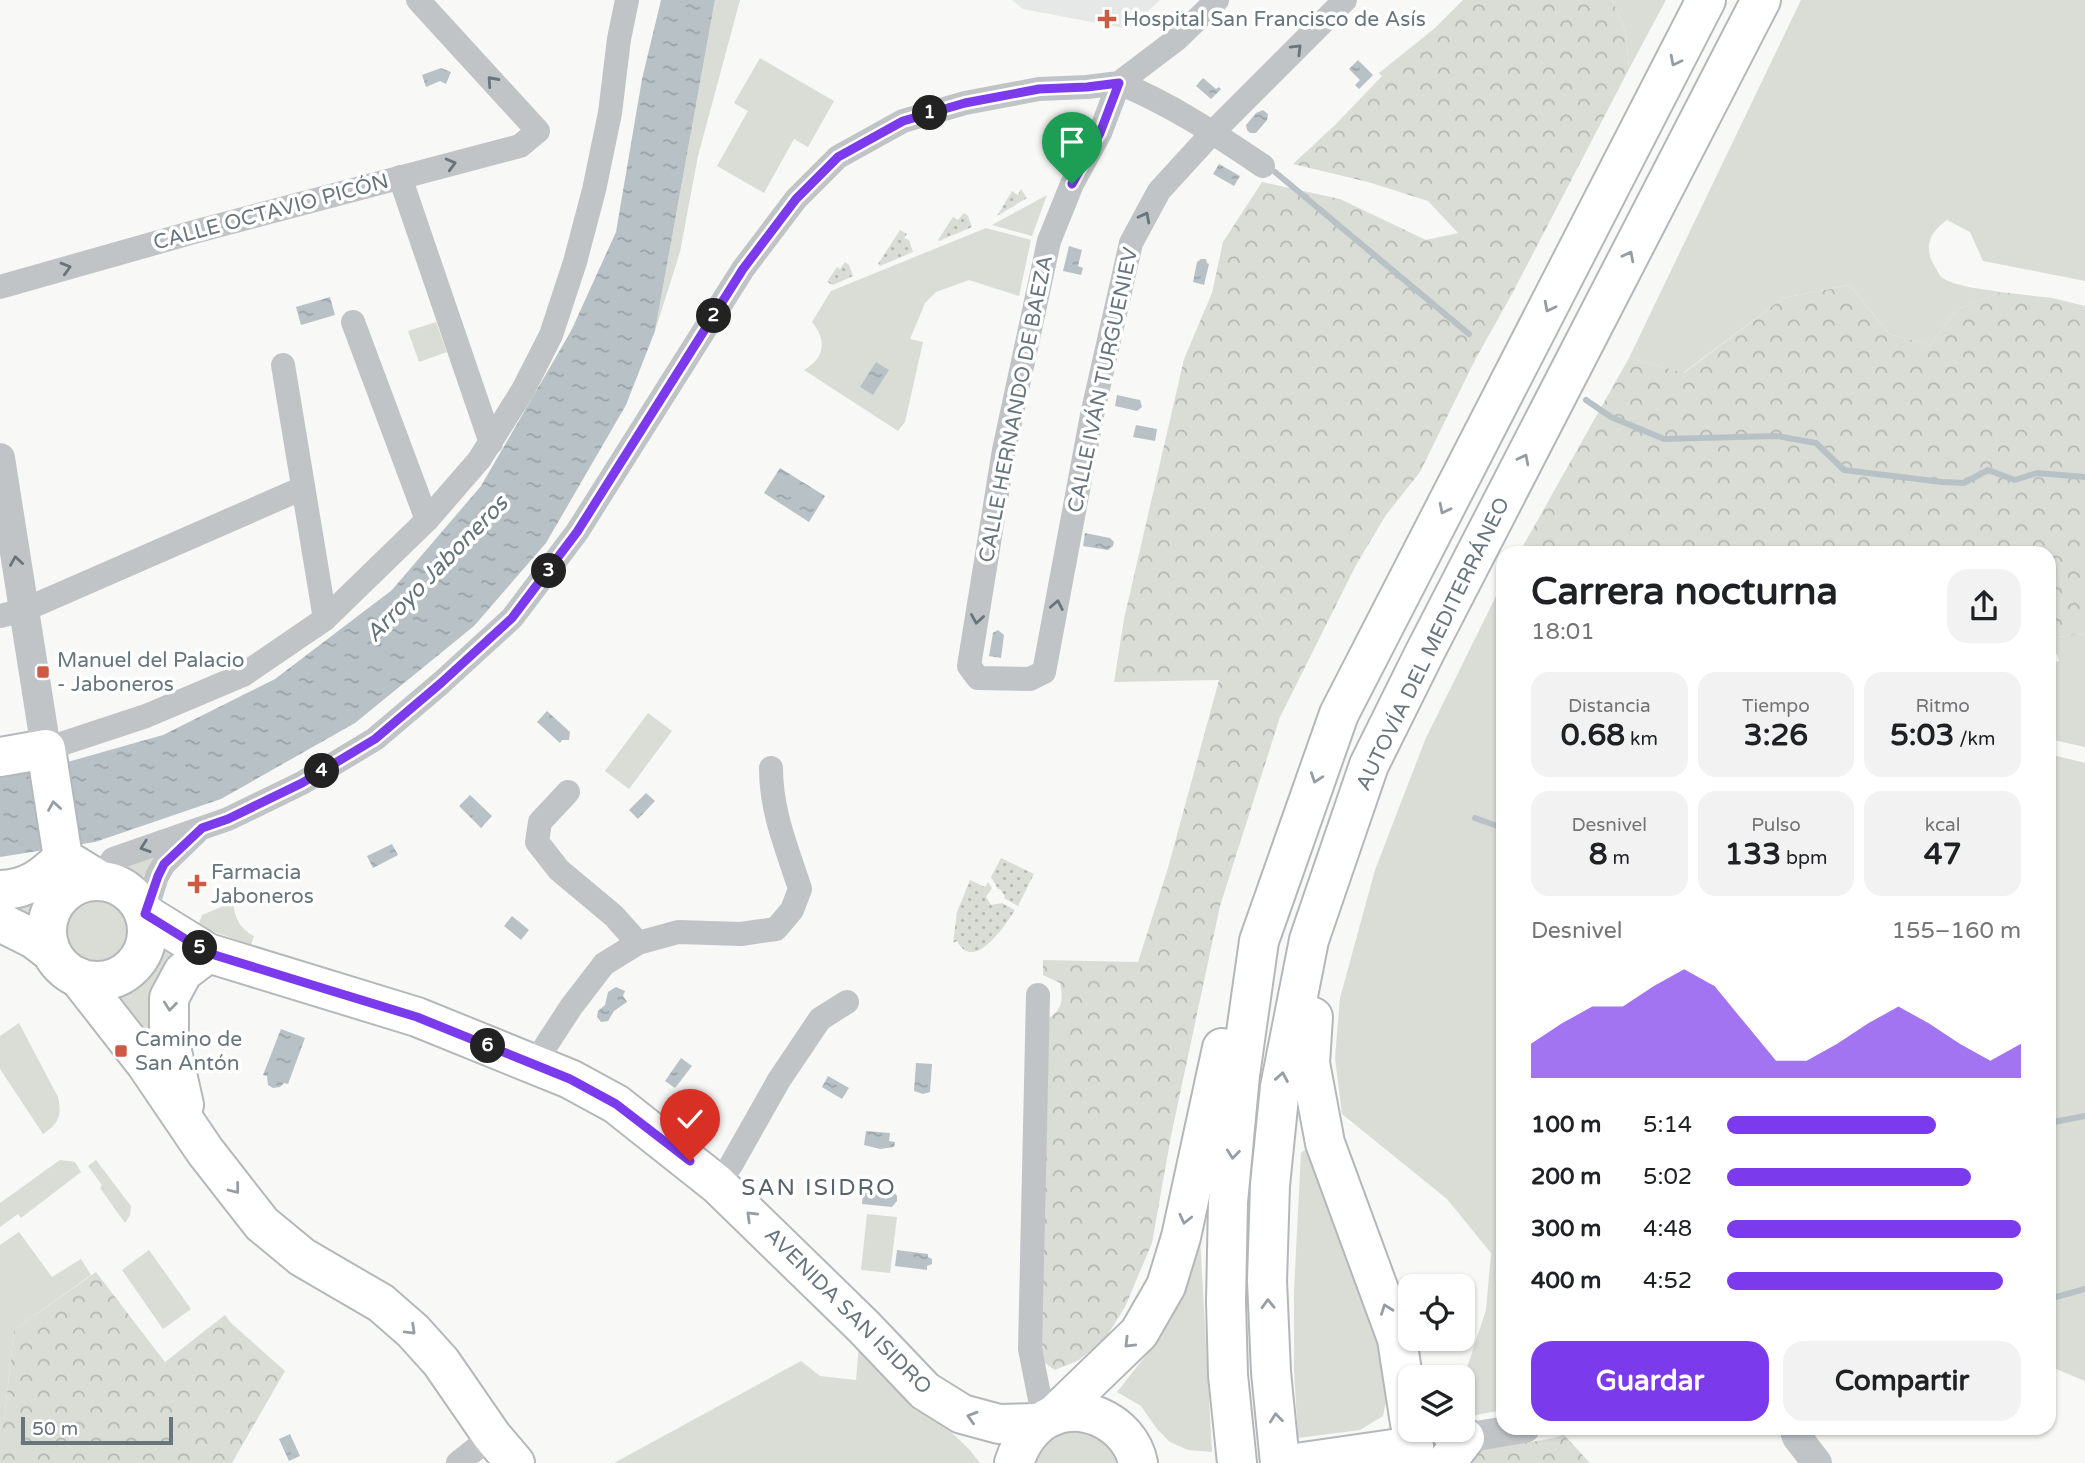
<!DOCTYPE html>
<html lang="es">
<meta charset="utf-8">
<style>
:root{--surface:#fff;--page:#f2f2f2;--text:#202124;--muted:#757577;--accent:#7c3aed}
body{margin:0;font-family:"Varela Round",sans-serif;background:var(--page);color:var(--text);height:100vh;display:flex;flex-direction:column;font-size:26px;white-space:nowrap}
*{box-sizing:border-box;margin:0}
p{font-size:23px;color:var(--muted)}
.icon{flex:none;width:38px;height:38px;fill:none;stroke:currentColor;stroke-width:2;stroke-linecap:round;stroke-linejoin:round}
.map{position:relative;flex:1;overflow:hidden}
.panel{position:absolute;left:1496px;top:546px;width:560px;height:889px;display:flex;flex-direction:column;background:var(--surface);border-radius:21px;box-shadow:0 2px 5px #0004}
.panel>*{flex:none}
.buttons{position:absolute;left:1398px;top:1274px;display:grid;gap:14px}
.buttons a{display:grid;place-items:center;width:77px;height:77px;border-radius:14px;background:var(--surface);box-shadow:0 2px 5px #0004;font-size:35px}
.scale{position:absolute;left:21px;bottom:18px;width:152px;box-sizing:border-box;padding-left:7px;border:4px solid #67757d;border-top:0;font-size:19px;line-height:24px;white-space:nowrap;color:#67757d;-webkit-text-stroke:5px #fff;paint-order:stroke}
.pin{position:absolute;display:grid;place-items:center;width:60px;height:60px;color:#fff;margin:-72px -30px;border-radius:50% 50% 50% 0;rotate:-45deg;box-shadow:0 0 7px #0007}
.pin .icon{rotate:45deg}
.km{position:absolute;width:35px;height:35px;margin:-18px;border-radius:50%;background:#222;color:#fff;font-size:19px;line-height:35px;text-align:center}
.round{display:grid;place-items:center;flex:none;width:74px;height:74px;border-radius:21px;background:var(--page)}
.head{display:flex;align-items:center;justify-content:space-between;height:119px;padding:0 35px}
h1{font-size:38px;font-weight:800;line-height:52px}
.metrics{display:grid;grid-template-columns:repeat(3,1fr);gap:10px;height:119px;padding:7px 35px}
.metrics div{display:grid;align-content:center;border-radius:18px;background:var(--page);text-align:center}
.metrics b{font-size:30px;font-weight:800}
.metrics small{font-size:19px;font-weight:400}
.metrics p{font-size:19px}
.chart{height:196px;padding:14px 35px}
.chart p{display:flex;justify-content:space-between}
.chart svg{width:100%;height:126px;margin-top:7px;fill:var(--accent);opacity:.7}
.button{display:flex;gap:14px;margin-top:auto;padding:14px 35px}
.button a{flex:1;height:80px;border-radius:21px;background:var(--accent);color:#fff;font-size:28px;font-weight:800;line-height:80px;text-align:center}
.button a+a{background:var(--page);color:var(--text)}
ul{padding:0 35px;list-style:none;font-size:23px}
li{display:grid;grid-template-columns:112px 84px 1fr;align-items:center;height:52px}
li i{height:18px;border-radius:9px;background:var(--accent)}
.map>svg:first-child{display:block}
</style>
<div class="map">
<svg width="2085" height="1463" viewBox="0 0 2085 1463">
<defs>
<pattern id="forest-crowns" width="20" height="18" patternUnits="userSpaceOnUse" patternTransform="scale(1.75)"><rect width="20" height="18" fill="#d9ddd6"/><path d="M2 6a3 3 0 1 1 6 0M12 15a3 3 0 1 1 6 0" fill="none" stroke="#b4b8b3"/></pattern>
<pattern id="garden-dots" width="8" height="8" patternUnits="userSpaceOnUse" patternTransform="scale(1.75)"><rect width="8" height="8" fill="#d9ddd6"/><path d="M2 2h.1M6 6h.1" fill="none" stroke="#b4b8b3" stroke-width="1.8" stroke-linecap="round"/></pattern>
<pattern id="water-ripples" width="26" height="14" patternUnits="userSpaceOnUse" patternTransform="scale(1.75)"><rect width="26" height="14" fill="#b8c2c6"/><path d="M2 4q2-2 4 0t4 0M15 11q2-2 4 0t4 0" fill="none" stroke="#99a2a6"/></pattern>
</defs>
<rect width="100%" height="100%" fill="#f8f8f6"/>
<polygon fill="#e6e7e7" points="1012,0 1160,0 1128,29 1023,9"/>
<g fill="#d9ddd6">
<polygon points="715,0 740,0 698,156 680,252 655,331"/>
<polygon points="1612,0 1666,0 1629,69 1626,32"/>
<path d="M 1801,0 L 2085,0 L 2085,281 L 1983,261 L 1970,232 L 1947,220 C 1929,233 1923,247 1935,267 C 1936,268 1940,276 1941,277 C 1955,287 1984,289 2001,292 L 1956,310 L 1930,345 L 1889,334 L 1850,285 L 1783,298 L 1683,373 L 1629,358 Z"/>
<polygon points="760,58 834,101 808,147 794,139 764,193 717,166 748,111 734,103"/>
<polygon points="1047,195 1032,236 992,225"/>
<path d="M 986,228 L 1031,240 L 1019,296 L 969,280 L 936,292 L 925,303 L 910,339 L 923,342 L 905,422 L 898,431 L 804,370 C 825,358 827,340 812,322 L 831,291 Z"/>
<polygon points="436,322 447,352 419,362 408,331"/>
<polygon points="1503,582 1503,1410 1471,1416 1463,1415 1463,1380 1486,1310 1491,1253 1447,1199 1342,1114 1335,1058 1340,998 1375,870 1425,740"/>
<polygon points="2085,634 2085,747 2049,739 2049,664 2059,661 2057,654 2049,656 2049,638"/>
<polygon points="648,713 672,731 629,789 605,771"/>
<polygon points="2049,754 2085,763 2085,1381 2049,1366"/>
<polygon points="153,852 157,859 142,878 139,878 122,867"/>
<polygon points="47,891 40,903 34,925 0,910"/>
<circle cx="97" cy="929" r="34"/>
<path d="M 233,902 C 235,918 239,928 254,936 L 251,945 L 198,926 L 202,915 Z"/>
<path d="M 153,941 L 177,953 L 160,1054 L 107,986 C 131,971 142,971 153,941 Z"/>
<path d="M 19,1023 L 58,1097 C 62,1116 59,1123 43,1134 L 0,1069 L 0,1036 Z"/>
<polygon points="1306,1149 1310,1152 1382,1343 1389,1386 1383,1416 1360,1430 1298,1438 1294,1371 1294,1291 1301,1153"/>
<polygon points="60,1160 75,1162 81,1172 21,1218 18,1214 0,1227 0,1203"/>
<polygon points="96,1160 131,1206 130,1215 125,1223 100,1188 102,1185 88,1166"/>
<polygon points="867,1214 897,1217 890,1273 861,1270"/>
<polygon points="19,1232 52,1277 81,1259 91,1275 14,1330 4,1421 0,1429 0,1245"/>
<polygon points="1200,1237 1212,1452 1188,1450 1170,1442 1157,1429 1141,1406 1117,1392 1151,1349 1169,1317"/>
<polygon points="149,1250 191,1309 163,1329 122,1270"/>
<polygon points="859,1345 969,1449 980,1463 614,1463 801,1361 820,1376 856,1380"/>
<path d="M 1068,1429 L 1093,1429 L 1124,1463 L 1034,1463 C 1041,1442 1049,1439 1068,1429 Z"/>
</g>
<g fill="url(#forest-crowns)">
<path d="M 1463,0 L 1612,0 L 1626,32 L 1629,69 L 1512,294 L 1475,360 L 1420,472 L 1386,515 L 1356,565 L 1280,717 L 1220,906 L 1171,1136 L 1152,1243 L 1125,1307 L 1105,1339 L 1079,1360 L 1055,1370 L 1045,1363 L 1040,1354 L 1044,1021 C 1062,1010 1064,1003 1060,983 L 1043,975 L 1043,960 L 1138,962 L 1168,868 L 1219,680 L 1114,682 L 1124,619 L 1184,359 L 1212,293 L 1223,242 L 1262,182 L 1340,199 L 1426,240 L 1458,233 L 1428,201 L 1368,182 L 1293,164 L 1335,125 L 1382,76 L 1379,73 L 1435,28 Z"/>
<polygon points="1850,285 1889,334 1930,345 1956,310 2001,292 2052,298 2085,306 2085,634 2049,638 2049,553 1519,553 1629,358 1684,373 1783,298"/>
<polygon points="96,1272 165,1362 225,1315 231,1323 285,1371 232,1463 0,1463 0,1429 4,1421 14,1330"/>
<polygon points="1564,1435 1590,1463 1466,1463 1476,1451 1554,1438"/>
</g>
<g fill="url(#garden-dots)">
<polygon points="1021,189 1027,198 997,216 1012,191 1018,195"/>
<polygon points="964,213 968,216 972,227 939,241 938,240 953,217 958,220"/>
<polygon points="900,230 907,234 904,238 909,240 913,252 880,266 878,264"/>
<polygon points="845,262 849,265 853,276 833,285 827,282 837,267 840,269"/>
<polygon points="1001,858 1034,874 1018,906 1004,898 1005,897 1000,889 998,889 991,877"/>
<path d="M 970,880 L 985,887 L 988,882 L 992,888 L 986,897 L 991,905 L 1002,903 L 1015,910 C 1004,927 974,973 957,941 L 953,943 L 957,912 Z"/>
</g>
<g fill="url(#water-ripples)">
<polygon points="661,0 715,0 655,331 626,405 546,543 474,626 355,723 221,799 95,842 0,857 0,774 64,763 163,735 275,679 392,590 481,486 571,331 616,232 642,79"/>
<polygon points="1358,60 1373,75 1359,89 1355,85 1360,80 1349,69"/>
<polygon points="441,68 451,72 446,84 440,81 426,87 422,75"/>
<polygon points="1203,78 1216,89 1219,87 1221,89 1211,99 1196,86"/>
<polygon points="1263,110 1268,114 1267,120 1256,133 1250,133 1247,130 1246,125 1256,113"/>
<polygon points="1219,164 1240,176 1234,186 1213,174"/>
<polygon points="1069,246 1082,250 1078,266 1083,268 1081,275 1063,271"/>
<polygon points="1201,259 1206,259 1207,263 1209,264 1204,285 1193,282 1197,262"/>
<polygon points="330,297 335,315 301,325 296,307"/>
<polygon points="876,362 889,370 873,395 860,387"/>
<polygon points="1117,395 1140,400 1142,407 1137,411 1115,406"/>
<polygon points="1136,425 1157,429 1155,441 1133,437"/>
<polygon points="780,468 825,496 809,522 764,493"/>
<polygon points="1085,533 1110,538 1114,542 1113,546 1108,550 1083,546"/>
<polygon points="998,630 1004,635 1001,658 989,656 993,633"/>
<polygon points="547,711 570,732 569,740 562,740 560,743 537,722"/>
<polygon points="646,793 655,801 638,819 629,810"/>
<polygon points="470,795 492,816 481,828 459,806"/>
<polygon points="392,844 398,855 373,868 367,856"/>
<polygon points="512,916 529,930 521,940 504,926"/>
<polygon points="616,987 625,991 623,996 627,1002 614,1011 608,1021 601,1022 597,1017 598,1011 605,1005 608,992"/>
<polygon points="281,1029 305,1038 288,1084 284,1083 280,1087 273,1088 268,1085 267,1076 263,1075"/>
<polygon points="681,1058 692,1066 675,1088 665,1081"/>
<polygon points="916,1063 932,1064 930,1092 923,1094 914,1091"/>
<polygon points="828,1076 849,1088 842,1099 822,1087"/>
<polygon points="866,1131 890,1133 889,1141 895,1142 894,1147 880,1149 864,1145"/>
<polygon points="863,1189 893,1192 897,1196 897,1201 892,1207 862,1204"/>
<polygon points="897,1250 928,1254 928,1257 932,1259 932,1264 927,1266 927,1270 895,1266"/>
<polygon points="290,1434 300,1456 289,1461 279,1439"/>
</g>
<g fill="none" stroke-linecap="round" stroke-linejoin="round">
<g stroke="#b8c2c6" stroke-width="6">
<polyline points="1275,172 1469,334"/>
<polyline points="1586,400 1611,417 1664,439 1777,436 1816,443 1844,470 1942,482 1964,483 1988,470 2015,480 2037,473 2085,477"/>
<polyline points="1475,818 1503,828"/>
<polyline points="2049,1123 2085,1116"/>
<polyline points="2049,1299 2085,1289"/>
</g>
<g stroke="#b4b8bb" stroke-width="42">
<g id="primary">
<polyline points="0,757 46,749 63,858 99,880"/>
<circle cx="97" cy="931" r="50"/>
<path d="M 0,890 C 28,890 44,876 63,858"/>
<polyline points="145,914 208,953 417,1017 570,1079 616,1104 717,1184 864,1327 925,1391 962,1414 999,1424 1039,1423"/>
<polyline points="0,922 34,939 51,952"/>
<polyline points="78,977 146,1064 205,1151 262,1224 302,1257 381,1303 413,1331 441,1362 492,1436 515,1463"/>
<polyline points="184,1105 169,1038 169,998 183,972 208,953"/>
<path d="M 1014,1463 C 1019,1447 1026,1434 1040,1423 C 1075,1396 1130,1421 1138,1463"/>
<polyline points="1296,1463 1414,1446"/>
</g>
</g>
<g stroke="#b4b7ba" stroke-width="42">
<g id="motorway">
<polyline points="1313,1017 1310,1063 1325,1143 1397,1339 1410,1423"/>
<polyline points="1053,1416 1139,1333 1166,1286 1181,1237 1222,1048"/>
<polyline points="1411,1430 1416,1463"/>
<polyline points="1237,1463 1228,1375 1226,1302 1228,1202 1240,1075 1259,941 1339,714 1706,0"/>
<polyline points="1280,1463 1271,1372 1267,1281 1270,1185 1280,1087 1309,940 1369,765 1425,652 1761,0"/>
<polyline points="1446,1463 1465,1438 1449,1430"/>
</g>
</g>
<g stroke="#c0c4c7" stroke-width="24">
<path d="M 1263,166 C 1217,135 1171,104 1119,83 L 1100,133 L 1072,184 L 1049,241 L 1004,450 L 969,666 L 978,678 L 1030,679 L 1044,672 L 1092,415 L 1131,243 L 1159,191 L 1213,132 L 1345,0"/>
<polyline points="400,177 491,443"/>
<polyline points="0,287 194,232 520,146 538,131 418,0"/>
<polyline points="353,322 427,520"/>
<polyline points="283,365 325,619"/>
<polyline points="0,616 24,610 303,488"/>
<polyline points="46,749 146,716 243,675 325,619 427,520 479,460 523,390 551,335 575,262 594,190 610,113 619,39 627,0"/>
<polyline points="568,792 540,822 537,842 559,870 614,916 638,943"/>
<polyline points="99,880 113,859 228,819 302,783 375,739 441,683 512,618 577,532 743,269 796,199 838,157 903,121 965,103 1039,89 1087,87 1119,83 1177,39 1217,0"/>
<polyline points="145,914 157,876 164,864 196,833"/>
<polyline points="1038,995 1030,1349 1044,1420"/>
<path d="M 534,1064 L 571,1007 L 604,964 L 638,943 L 678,932 L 741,934 L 776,929 L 792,910 L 800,889 C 787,848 771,812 771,768"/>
<polyline points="717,1184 731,1165 779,1080 820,1019 847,1002"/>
<polyline points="458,1463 492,1436"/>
</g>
<g stroke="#c0c4c7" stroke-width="30">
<polyline points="0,458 46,749"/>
<polyline points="1794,1428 1797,1437 1817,1463"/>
<polyline points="1465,1438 1525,1428"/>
</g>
<use href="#primary" stroke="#fff" stroke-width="38"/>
<use href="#motorway" stroke="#fff" stroke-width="38"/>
</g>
<defs><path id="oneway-chevron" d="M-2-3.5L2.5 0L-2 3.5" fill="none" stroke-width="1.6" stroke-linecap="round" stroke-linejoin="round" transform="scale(1.75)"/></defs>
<g stroke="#67757d">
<use href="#oneway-chevron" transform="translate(1297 49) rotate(-45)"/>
<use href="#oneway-chevron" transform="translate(492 81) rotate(-132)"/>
<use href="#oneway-chevron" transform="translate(451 164) rotate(-15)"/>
<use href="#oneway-chevron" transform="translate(1145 217) rotate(-62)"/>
<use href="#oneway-chevron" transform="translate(66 268) rotate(-16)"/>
<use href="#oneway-chevron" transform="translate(16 561) rotate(-99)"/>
<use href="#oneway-chevron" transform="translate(1057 605) rotate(-79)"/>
<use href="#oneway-chevron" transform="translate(977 619) rotate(99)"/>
<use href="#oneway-chevron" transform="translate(145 847) rotate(161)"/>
</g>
<g stroke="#959ea4">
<use href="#oneway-chevron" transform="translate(1675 61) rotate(117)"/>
<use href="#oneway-chevron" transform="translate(1629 256) rotate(-63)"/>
<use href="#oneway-chevron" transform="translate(1549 307) rotate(117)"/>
<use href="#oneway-chevron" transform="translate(1524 459) rotate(-63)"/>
<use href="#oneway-chevron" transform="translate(1444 509) rotate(117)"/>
<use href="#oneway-chevron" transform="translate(1316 778) rotate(109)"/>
<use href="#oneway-chevron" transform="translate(54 806) rotate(-99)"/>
<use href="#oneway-chevron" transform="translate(170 1006) rotate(96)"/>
<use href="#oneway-chevron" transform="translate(1282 1077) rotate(-80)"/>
<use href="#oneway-chevron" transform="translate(1233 1154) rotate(96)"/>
<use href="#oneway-chevron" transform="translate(235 1189) rotate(52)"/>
<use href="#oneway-chevron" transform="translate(751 1216) rotate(-136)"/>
<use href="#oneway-chevron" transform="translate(1185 1219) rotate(103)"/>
<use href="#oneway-chevron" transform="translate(1268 1304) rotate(-92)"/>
<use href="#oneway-chevron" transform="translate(1386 1309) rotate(-110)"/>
<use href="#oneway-chevron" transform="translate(411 1330) rotate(44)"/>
<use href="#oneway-chevron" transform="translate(1129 1343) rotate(135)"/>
<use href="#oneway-chevron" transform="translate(972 1417) rotate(-163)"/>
<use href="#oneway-chevron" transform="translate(1276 1418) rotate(-96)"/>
</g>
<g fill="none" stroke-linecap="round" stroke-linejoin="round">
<g stroke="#fff" stroke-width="14">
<polyline id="route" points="690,1161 616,1104 570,1079 417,1017 208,953 145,914 158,876 164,864 202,828 228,819 302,783 375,739 441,683 512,618 577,532 743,269 796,199 838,157 903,121 965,103 1039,89 1087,87 1119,83 1100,133 1072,184"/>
</g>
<use href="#route" stroke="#7c3aed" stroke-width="9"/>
</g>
<g fill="#cd5a42" stroke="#fff" stroke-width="2.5">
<path d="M1103.5 8.5h7v7h7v7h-7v7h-7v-7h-7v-7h7z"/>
<rect x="36" y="665" width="14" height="14" rx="3.5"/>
<path d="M193.5 873.5h7v7h7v7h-7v7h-7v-7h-7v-7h7z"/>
<rect x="114" y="1044" width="14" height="14" rx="3.5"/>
</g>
<g text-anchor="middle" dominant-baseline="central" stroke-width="7" stroke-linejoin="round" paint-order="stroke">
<g font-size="21" fill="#67757d" stroke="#fff" text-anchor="start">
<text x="1123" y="19">Hospital San Francisco de Asís</text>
<text x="57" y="660">Manuel del Palacio<tspan x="57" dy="24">- Jaboneros</tspan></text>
<text x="211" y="872">Farmacia<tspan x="211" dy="24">Jaboneros</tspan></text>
<text x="135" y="1039">Camino de<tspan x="135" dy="24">San Antón</tspan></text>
</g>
<g font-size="21" fill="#67757d" stroke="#fff">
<text transform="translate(271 212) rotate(-15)">CALLE OCTAVIO PICÓN</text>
<text transform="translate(1103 380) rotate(-78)">CALLE IVÁN TURGUENIEV</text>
<text transform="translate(1016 409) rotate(-79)">CALLE HERNANDO DE BAEZA</text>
<text transform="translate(1433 644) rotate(-64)">AUTOVÍA DEL MEDITERRÁNEO</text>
<text transform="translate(848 1311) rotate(45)">AVENIDA SAN ISIDRO</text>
</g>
<g font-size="23" font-style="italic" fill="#627378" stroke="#fff">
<text transform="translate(437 569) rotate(-46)">Arroyo Jaboneros</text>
</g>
<g font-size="23" letter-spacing="2" fill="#586369" stroke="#fff">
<text x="819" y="1188">SAN ISIDRO</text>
</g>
</g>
</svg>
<div class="buttons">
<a><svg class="icon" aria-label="locate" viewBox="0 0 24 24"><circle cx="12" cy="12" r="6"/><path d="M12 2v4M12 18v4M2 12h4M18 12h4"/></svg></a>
<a><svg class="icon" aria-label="layers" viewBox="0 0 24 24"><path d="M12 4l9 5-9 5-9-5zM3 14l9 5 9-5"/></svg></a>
</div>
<div class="scale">50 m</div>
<div class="pin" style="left:1072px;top:184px;background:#1e9e55"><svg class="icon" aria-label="arrive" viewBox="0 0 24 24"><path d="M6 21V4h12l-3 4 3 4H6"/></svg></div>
<div class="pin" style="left:690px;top:1161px;background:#d93025"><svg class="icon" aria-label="check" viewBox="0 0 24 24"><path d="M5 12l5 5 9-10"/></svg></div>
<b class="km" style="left:930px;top:113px">1</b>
<b class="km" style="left:714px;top:316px">2</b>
<b class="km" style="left:549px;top:571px">3</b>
<b class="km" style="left:322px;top:771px">4</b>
<b class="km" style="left:200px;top:948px">5</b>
<b class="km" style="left:488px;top:1046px">6</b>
<section class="panel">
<div class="head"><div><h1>Carrera nocturna</h1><p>18:01</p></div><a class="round"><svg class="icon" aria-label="share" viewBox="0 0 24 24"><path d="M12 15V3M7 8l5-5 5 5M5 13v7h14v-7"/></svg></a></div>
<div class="metrics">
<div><p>Distancia</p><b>0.68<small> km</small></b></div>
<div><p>Tiempo</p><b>3:26</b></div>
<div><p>Ritmo</p><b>5:03<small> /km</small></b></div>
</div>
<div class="metrics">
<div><p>Desnivel</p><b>8<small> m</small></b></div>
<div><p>Pulso</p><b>133<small> bpm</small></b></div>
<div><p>kcal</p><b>47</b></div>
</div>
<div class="chart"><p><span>Desnivel</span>155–160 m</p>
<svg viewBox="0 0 160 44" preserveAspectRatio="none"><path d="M0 44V32L10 25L20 19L30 19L40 12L50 6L60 12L70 25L80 38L90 38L100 32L110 25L120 19L130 25L140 32L150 38L160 32V44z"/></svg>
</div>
<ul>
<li><b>100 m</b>5:14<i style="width:71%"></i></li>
<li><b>200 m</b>5:02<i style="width:83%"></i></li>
<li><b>300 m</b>4:48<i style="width:100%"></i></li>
<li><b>400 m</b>4:52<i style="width:94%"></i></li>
</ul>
<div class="button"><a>Guardar</a><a>Compartir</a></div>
</section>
</div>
